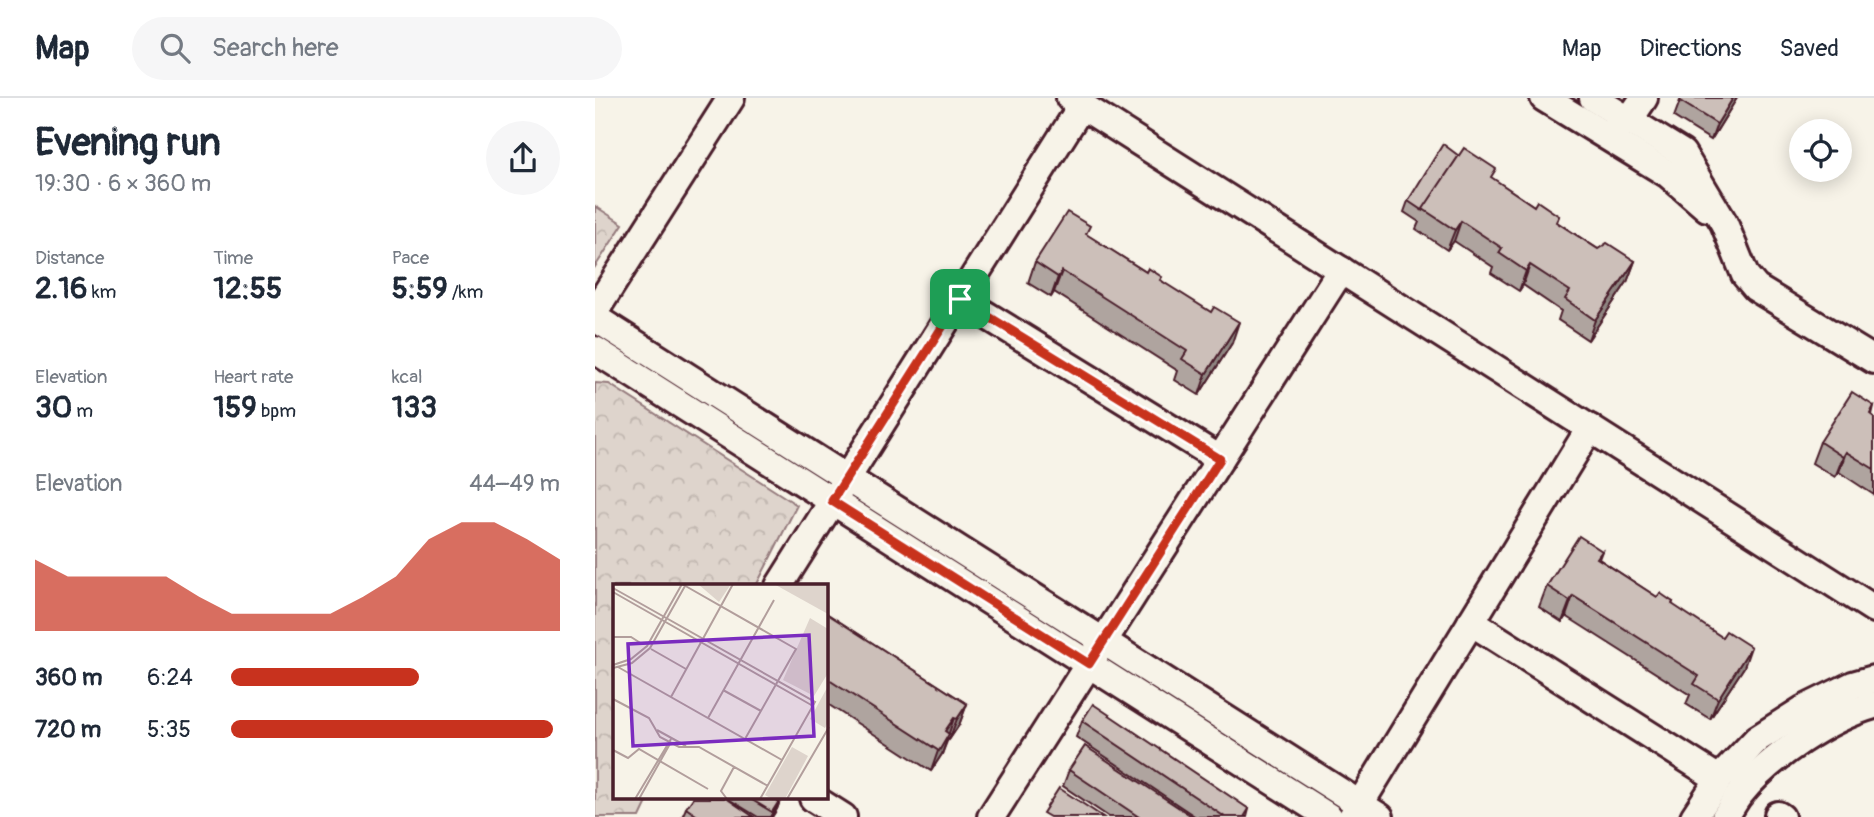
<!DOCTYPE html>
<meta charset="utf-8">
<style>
:root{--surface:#fff;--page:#f6f6f7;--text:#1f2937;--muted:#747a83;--line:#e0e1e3;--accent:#c8321e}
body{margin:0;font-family:Pangolin,sans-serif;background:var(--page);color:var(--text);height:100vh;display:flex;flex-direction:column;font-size:26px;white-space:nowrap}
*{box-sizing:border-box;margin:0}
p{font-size:23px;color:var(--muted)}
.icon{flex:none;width:38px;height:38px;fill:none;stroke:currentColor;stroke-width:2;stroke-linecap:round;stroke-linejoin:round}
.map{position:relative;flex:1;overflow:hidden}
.drawer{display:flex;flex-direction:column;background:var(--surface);width:595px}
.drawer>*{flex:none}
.fabs{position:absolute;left:1194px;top:21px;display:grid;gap:14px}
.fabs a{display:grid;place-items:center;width:63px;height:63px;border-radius:50%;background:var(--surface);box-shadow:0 4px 18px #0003;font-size:35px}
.pin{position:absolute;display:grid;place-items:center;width:60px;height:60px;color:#fff;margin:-30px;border-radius:14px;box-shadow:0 4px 10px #0006}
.round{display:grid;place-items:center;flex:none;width:74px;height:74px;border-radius:37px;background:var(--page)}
.summary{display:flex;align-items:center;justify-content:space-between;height:119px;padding:0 35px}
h1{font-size:38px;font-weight:800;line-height:52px}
.metrics{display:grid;grid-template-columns:repeat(3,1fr);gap:10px;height:119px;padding:7px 35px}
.metrics div{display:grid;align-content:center}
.metrics b{font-size:30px;font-weight:800}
.metrics small{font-size:19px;font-weight:400}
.metrics p{font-size:19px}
.chart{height:196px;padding:14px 35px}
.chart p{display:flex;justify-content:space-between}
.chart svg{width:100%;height:126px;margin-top:7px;fill:var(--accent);opacity:.7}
ul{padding:0 35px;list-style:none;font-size:23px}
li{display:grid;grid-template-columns:112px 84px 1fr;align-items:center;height:52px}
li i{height:18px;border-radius:9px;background:var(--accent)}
header{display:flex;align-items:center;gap:42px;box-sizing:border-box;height:98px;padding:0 35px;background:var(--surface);border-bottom:2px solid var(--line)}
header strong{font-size:33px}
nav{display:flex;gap:38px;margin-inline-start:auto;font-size:24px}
.search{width:490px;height:63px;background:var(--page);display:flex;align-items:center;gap:18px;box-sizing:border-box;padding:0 24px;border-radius:38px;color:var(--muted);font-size:26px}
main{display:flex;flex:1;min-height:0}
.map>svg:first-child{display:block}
</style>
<header>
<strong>Map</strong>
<div class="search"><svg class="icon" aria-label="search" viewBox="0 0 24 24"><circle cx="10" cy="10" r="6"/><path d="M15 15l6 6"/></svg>Search here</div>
<nav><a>Map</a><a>Directions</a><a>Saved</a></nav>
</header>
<main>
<section class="drawer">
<div class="summary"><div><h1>Evening run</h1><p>19:30 · 6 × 360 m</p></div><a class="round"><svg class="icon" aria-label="share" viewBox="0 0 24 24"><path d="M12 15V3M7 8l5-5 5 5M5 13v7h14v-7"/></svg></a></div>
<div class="metrics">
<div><p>Distance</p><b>2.16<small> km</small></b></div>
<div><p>Time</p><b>12:55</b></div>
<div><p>Pace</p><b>5:59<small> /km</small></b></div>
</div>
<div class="metrics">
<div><p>Elevation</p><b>30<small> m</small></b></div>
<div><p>Heart rate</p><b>159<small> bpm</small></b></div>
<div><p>kcal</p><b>133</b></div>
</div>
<div class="chart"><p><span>Elevation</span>44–49 m</p>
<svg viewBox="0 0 160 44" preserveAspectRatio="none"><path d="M0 44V19L10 25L20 25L30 25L40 25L50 32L60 38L70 38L80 38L90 38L100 32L110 25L120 12L130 6L140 6L150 12L160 19V44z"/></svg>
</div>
<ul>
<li><b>360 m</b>6:24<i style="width:57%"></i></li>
<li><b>720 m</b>5:35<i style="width:98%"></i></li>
</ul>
</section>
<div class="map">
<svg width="1279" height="719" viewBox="0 0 1279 719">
<defs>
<pattern id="forest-crowns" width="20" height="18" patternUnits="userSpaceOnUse" patternTransform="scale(1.75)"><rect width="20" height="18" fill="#ded4cc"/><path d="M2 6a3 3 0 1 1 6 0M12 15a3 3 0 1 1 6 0" fill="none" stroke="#c0b6af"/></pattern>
</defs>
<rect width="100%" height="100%" fill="#f7f3e8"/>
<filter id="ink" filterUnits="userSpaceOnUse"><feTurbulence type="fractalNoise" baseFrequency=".0143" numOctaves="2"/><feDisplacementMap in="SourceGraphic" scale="14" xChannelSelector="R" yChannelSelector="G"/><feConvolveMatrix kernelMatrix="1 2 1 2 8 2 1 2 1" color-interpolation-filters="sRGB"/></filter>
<g filter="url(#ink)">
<g fill="url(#forest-crowns)" stroke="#947a7c" stroke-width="2">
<polygon points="0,108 28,126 0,169"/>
<polygon points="0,285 14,286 202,407 161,488 19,488 19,700 54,700 45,719 0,719"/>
</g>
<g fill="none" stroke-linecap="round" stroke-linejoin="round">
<g stroke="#4a1f2b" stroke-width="32">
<g id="minor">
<polyline points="475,0 1279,511"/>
<polyline points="949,0 1073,76 1112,110"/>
<polyline points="998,0 1087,55 1129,125 1150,177 1161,190 1279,262"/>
<polyline points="1020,31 1034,22 1049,0"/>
<polyline points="365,201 625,361"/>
<polyline points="0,213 136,0"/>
<polyline points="0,220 785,719"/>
<polyline points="0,252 734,719"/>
<polyline points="184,488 487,7"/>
<polyline points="876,524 1124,681"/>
<polyline points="218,700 248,719"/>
<polyline points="1183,717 1186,719"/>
<polyline points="396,719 746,172"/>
<polyline points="757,719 995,330"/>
<polyline points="1099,719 1124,681 1162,641 1209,611 1258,587 1279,581"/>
<path d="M 1130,719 C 1135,712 1139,703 1145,696 C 1175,659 1233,620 1279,607"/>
</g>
</g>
<use href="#minor" stroke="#f7f3e8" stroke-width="26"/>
</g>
<g fill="#afa49f" stroke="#4a1f2b" stroke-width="2">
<polygon points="1142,0 1116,42 1079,19 1085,3"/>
<polygon points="898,81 939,108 964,118 962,124 1003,151 1040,163 1032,184 993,242 963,222 966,213 928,187 924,193 896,175 898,169 859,143 852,152 821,131 824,124 809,114 813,103"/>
<polygon points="492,137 551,174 566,182 637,245 604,297 580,282 583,273 459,194 456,199 433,185 440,164"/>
<polygon points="1279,308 1277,317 1279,319 1279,397 1244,374 1240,379 1217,365 1225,344"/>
<polygon points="1007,453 1004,461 1062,499 1078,504 1077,507 1149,569 1115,621 1091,606 1095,597 971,518 967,524 944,509 952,488"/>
<polygon points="231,515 372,606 364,627 354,642 353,641 347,656 336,673 231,605"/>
<polygon points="487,623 654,711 652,719 601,719 481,639"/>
<polygon points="474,672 598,719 514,719 468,688"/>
<polygon points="132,700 186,700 182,711 177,719 163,719"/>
<polygon points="91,710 159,719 87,719"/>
</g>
<g fill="#8f8682" stroke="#4a1f2b" stroke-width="2">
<polygon points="1138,0 1142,0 1116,42 1122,26"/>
<polygon points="866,123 859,143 852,152 860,132"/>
<polygon points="1040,163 1032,184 993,242 1000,222"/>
<polygon points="935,167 928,187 924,193 931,173"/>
<polygon points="467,173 459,194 456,199 463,179"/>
<polygon points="644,224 637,245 604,297 611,276"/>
<polygon points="1251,354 1244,374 1240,379 1248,359"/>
<polygon points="978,498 971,518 967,524 975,503"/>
<polygon points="1156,549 1149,569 1115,621 1123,601"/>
<polygon points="372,606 364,627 354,642 362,621"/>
<polygon points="359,620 347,656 336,673 350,633"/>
<polygon points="186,700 182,711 177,719 175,719"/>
</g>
<g fill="#ccbfb9" stroke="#4a1f2b" stroke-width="2">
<polygon points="1087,0 1138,0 1122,26 1085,3"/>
<polygon points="848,46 864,58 828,113 813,103"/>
<polygon points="869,50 901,71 896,79 939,108 942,103 964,118 961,124 1003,151 1012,145 1040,163 1000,222 970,201 975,193 935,167 931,173 904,155 907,150 866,123 860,132 828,111"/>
<polygon points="472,114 495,128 491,136 551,174 553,170 567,179 565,182 616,214 619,209 644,224 611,276 587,261 592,253 467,173 463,179 440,164"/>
<polygon points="1257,294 1279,308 1275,316 1279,319 1279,371 1251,354 1248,359 1225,344"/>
<polygon points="984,438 1007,453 1002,460 1062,499 1065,495 1078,504 1077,506 1127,539 1131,533 1156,549 1123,601 1099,586 1104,578 978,498 975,503 952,488"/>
<polygon points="231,515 372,606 362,621 359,620 350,633 354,636 344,653 231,580"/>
<polygon points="498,606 654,711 649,719 630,719 487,623"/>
<polygon points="490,648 598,719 544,719 474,672"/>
<polygon points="464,690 508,719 455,719 448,715"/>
<polygon points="98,700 131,700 159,719 104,719 91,710"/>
<polygon points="154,700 186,700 177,714"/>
</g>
</g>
<g fill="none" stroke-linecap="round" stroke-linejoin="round" filter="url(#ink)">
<g stroke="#fff" stroke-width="14">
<polygon id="route" points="365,201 625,361 494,566 237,403"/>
</g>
<use href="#route" stroke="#c8321e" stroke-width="9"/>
</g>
<g transform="translate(18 486)">
<rect width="215" height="215" fill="#f7f3e8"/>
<path d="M 85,0 L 118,0 L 106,18 Z" fill="#ded4cc"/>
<path d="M 161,0 L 215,0 L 215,30 ZM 197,34 L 215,45 L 215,89 L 201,112 L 170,96 ZM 215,102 L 215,138 L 212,144 L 197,135 ZM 179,163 L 195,172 L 172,215 L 159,215 L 152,211 Z" fill="#ded4cc"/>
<path d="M 182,0 L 215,0 L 215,28 Z" fill="#ded4cc"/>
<path fill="none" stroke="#b29e9c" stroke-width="2" d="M 69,0 L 183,65 L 132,155M 0,4 L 202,118 L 147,215M 0,8 L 200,122M 0,53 L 18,53 L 29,60M 38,65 L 73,85M 0,81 L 18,75 L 34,62 L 69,0M 5,83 L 169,176M 0,84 L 19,79 L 37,64 L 72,2M 110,106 L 148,127M 58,113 L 120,0M 0,115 L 36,134 L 47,153 L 66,163 L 86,163 L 155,202M 95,134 L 161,16M 44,146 L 73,162M 0,166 L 15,174 L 26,165 L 95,205M 22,215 L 58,155M 26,215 L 58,158M 114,215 L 108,207 L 121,183M 174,215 L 216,143"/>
<path fill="#7b2cbf" fill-opacity="0.15" stroke="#7b2cbf" stroke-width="3.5" d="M 196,51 L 201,152 L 20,162 L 15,60 Z"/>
<rect width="215" height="215" fill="none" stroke="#4a1f2b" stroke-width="3.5"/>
</g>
</svg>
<div class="fabs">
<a><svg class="icon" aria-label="locate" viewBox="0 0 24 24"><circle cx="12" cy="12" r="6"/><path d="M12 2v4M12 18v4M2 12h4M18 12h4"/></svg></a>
</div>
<div class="pin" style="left:365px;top:201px;background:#1e9e55"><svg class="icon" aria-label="arrive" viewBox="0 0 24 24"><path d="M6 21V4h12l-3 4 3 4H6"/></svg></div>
</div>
</main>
